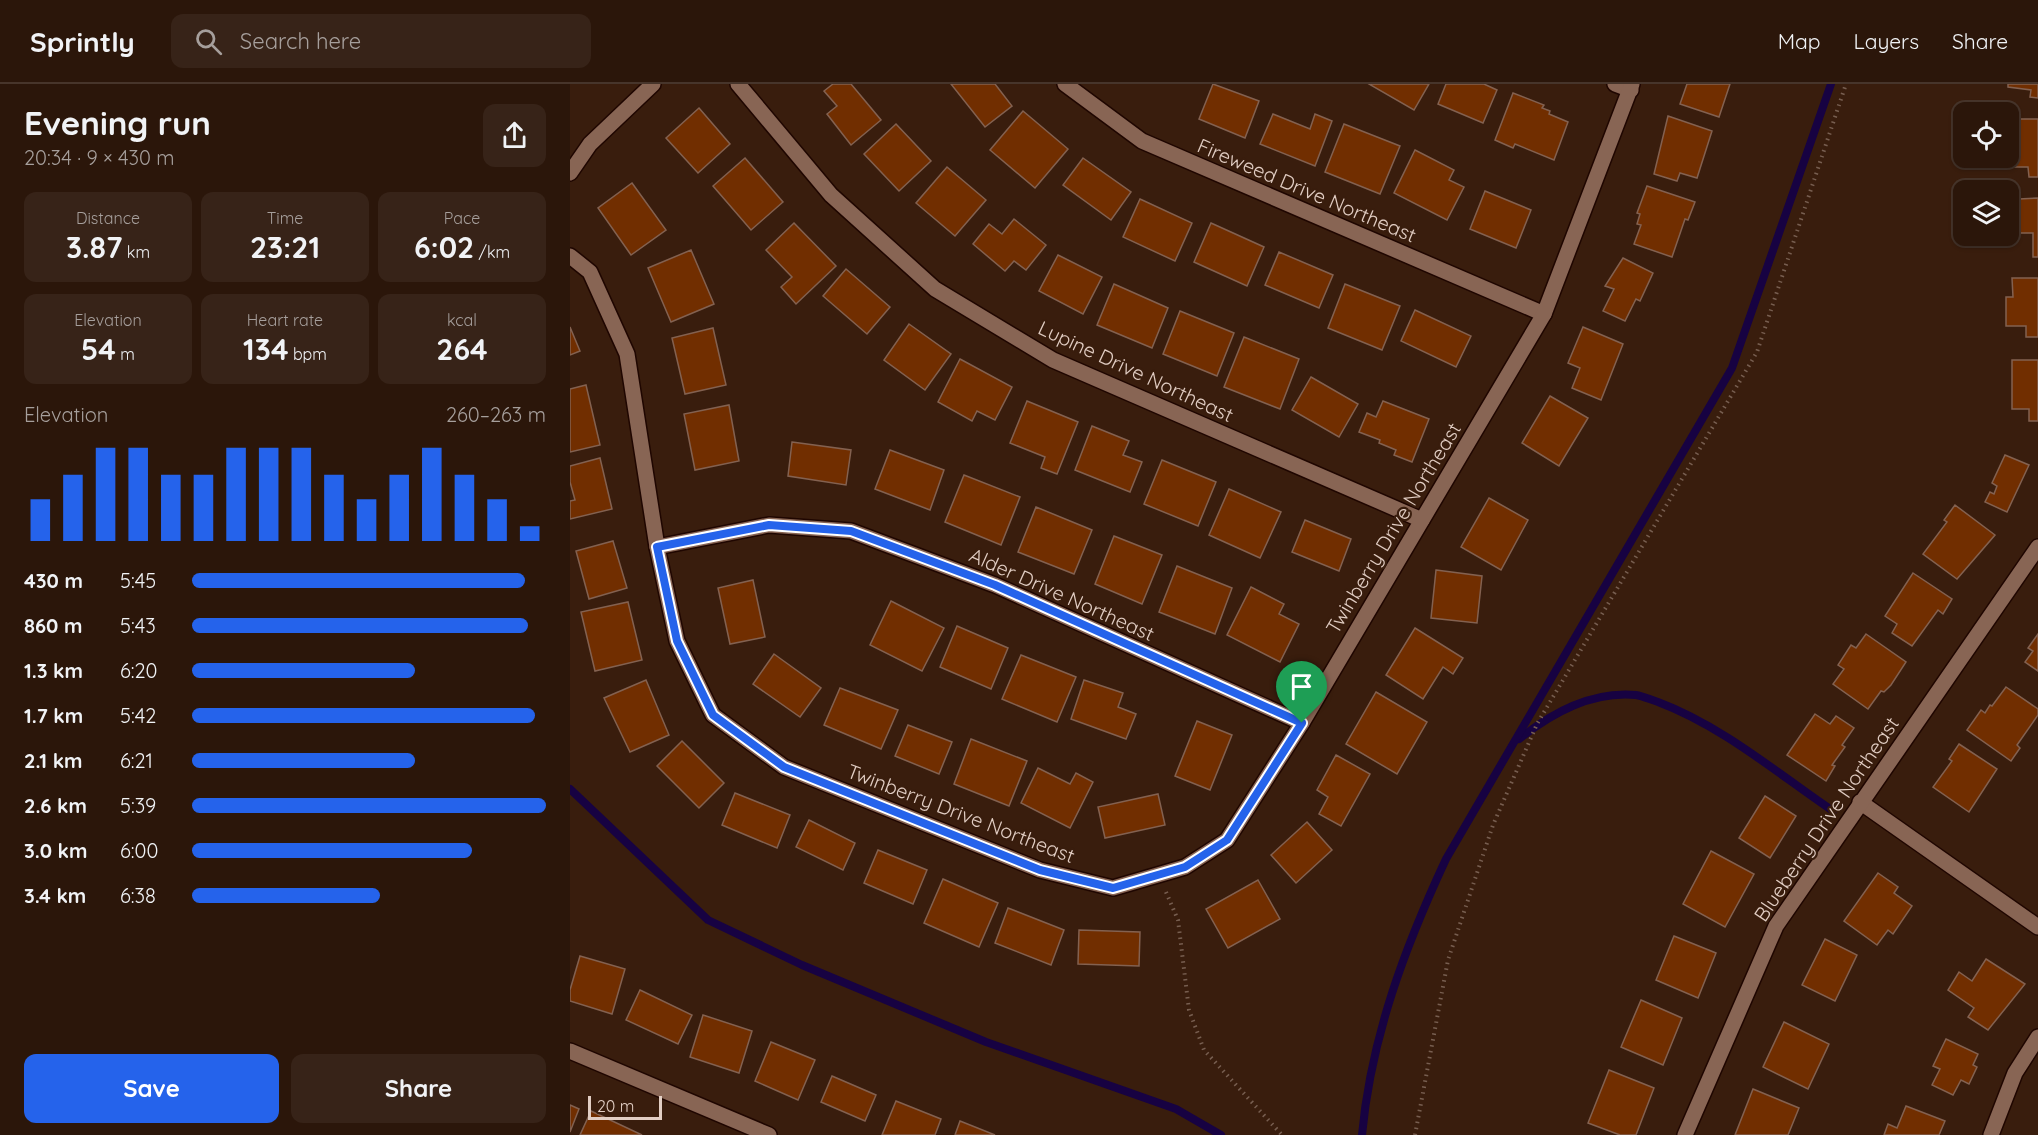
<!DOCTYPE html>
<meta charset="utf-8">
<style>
:root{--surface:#2b160a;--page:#372318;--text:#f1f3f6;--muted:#a69f9c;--line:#47352b;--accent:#2563eb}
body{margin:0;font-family:Quicksand,sans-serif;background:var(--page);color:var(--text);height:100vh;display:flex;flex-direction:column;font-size:22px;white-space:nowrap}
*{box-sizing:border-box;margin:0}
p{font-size:20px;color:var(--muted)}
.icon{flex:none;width:33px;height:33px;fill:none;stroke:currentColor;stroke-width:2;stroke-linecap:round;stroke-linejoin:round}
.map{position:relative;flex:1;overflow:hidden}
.panel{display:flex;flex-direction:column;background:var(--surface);width:570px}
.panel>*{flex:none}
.tools{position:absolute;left:1383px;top:18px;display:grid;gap:12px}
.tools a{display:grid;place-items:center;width:66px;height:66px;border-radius:12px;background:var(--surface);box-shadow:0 2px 4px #0004,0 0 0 2px var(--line);font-size:30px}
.scale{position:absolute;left:18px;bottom:15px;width:74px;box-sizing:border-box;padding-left:6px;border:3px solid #e2cec4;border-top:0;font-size:16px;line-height:21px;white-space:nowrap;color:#e2cec4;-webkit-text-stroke:4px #391d0d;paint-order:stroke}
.pin{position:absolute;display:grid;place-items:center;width:51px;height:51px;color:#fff;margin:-62px -26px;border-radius:50% 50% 50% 0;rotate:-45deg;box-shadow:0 0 6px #0007}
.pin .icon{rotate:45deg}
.round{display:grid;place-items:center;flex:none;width:63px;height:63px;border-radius:12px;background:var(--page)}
.overview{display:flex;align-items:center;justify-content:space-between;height:102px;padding:0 24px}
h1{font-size:33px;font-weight:700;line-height:45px}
.figures{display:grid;grid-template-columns:repeat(3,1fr);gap:9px;height:102px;padding:6px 24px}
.figures div{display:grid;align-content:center;border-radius:12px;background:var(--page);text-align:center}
.figures b{font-size:30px;font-weight:700}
.figures small{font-size:16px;font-weight:400}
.figures p{font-size:16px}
.chart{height:168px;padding:12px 24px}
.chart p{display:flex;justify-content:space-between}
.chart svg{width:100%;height:108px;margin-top:6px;stroke:var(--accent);stroke-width:6}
.cta{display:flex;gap:12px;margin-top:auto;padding:12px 24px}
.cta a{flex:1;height:69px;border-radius:12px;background:var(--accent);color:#fff;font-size:24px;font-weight:700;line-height:69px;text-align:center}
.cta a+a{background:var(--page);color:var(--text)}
ul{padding:0 24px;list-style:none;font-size:20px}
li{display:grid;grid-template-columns:96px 72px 1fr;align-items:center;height:45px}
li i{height:15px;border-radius:8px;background:var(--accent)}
header{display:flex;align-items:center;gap:36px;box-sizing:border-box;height:84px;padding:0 30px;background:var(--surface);border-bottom:2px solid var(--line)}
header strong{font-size:28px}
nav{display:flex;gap:33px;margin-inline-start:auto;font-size:21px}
.search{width:420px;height:54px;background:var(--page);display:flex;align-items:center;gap:15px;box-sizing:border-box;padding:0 21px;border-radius:12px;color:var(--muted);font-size:22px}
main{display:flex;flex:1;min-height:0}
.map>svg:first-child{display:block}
</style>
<header>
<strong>Sprintly</strong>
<div class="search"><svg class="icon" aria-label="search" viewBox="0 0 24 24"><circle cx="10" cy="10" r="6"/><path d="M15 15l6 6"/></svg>Search here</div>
<nav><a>Map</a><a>Layers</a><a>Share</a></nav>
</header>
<main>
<section class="panel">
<div class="overview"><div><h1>Evening run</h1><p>20:34 · 9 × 430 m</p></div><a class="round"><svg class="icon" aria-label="share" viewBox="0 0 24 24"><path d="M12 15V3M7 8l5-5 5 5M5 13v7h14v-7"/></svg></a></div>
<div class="figures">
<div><p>Distance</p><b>3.87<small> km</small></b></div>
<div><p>Time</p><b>23:21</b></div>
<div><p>Pace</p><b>6:02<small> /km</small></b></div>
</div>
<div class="figures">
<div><p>Elevation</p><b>54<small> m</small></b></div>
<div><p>Heart rate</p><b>134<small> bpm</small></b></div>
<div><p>kcal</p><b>264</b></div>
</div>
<div class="chart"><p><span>Elevation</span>260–263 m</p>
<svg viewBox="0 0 160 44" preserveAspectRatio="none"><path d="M5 44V27M15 44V17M25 44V6M35 44V6M45 44V17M55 44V17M65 44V6M75 44V6M85 44V6M95 44V17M105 44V27M115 44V17M125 44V6M135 44V17M145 44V27M155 44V38"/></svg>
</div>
<ul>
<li><b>430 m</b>5:45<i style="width:94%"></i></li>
<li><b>860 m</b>5:43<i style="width:95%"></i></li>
<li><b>1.3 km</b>6:20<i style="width:63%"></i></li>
<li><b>1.7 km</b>5:42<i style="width:97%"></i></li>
<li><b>2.1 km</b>6:21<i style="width:63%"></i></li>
<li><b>2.6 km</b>5:39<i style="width:100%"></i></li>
<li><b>3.0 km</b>6:00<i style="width:79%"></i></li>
<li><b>3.4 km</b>6:38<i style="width:53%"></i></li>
</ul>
<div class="cta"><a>Save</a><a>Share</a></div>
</section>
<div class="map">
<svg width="1468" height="1051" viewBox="0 0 1468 1051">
<rect width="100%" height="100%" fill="#391d0d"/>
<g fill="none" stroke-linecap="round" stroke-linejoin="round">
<g stroke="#170242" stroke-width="8">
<path d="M 949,655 C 982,629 1021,607 1066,611 C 1073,612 1081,616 1088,618 C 1152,642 1207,689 1263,727"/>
<polyline points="0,705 138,836 232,881 416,958 606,1025 651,1051"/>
<path d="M 792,1051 C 801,953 835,863 876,775 L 1162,284 L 1261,0"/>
</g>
</g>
<g fill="#712e00" stroke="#836150" stroke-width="1.5">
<polygon points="263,0 281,0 311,36 281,61 257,30 267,22 254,7"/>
<polygon points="381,0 425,0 442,22 415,43"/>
<polygon points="643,0 689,17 675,54 629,35"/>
<polygon points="799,0 859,0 844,26"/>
<polygon points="876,0 914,0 927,6 913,39 868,20"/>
<polygon points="1117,0 1160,0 1149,33 1110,20"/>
<polygon points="1438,0 1468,0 1468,14 1460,13 1461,6 1438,3"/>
<polygon points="943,9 974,21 972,24 980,27 979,30 998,38 984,76 945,60 943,64 925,56"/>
<polygon points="129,24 160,60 128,89 96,54"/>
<polygon points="453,27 498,65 465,104 420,66"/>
<polygon points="703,30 740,45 745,30 762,37 745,82 690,60"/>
<polygon points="1098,32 1142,47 1127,94 1110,89 1107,97 1084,90"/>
<polygon points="1438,35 1468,35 1468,93 1459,93 1458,83 1431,83 1430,74 1438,74"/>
<polygon points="326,40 361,77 329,107 294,70"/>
<polygon points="774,40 830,62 810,110 755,88"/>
<polygon points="845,66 884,86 879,96 894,103 877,136 824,109"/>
<polygon points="175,74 213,118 181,146 143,102"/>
<polygon points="513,74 561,108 541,136 493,101"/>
<polygon points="377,83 416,116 385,152 346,119"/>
<polygon points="62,99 96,146 61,171 28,124"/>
<polygon points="1077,102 1125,118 1118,136 1115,135 1102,173 1064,160 1071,141 1067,140 1070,130 1067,129"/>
<polygon points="915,107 961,126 946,164 900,145"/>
<polygon points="1468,114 1468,173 1463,173 1463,149 1440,149 1440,137 1449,137 1449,115"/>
<polygon points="570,115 622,139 605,177 553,153"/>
<polygon points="444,135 476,161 456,186 444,177 435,187 403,160 419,140 432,150"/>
<polygon points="224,139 266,182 226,220 211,203 222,193 196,166"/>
<polygon points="641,139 694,163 677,202 624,178"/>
<polygon points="121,166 144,220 101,238 78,184"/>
<polygon points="709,168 763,191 749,224 695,201"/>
<polygon points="488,171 532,193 513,230 469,207"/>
<polygon points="1053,174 1083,189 1070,217 1066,215 1055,237 1033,227 1044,205 1035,202"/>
<polygon points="276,185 320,223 297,250 253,212"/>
<polygon points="1442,194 1468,194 1468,253 1456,253 1456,242 1436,242 1436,213 1443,213"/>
<polygon points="544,200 598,224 582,264 527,241"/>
<polygon points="775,200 830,222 812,266 758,244"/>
<polygon points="845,226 901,252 886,283 831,257"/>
<polygon points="610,227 664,249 647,292 593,270"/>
<polygon points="339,240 381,270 355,306 314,276"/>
<polygon points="0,243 10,267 0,271"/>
<polygon points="1013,243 1053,260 1031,316 1002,304 1010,284 998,279"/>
<polygon points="143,244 156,301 115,310 102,254"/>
<polygon points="674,253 729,275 710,325 654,303"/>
<polygon points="390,275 442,303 425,336 407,327 402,337 368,318"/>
<polygon points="1442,276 1468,276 1468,337 1459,337 1459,325 1442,325"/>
<polygon points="741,293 788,320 769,353 722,326"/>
<polygon points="16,301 30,361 0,368 0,305"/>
<polygon points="980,312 1018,334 989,382 952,359"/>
<polygon points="457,317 508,338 487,390 471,384 475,373 440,359"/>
<polygon points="813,317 859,335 842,378 824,371 826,366 809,359 810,356 789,348 797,329 806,333"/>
<polygon points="159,321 169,377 125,386 114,330"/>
<polygon points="522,342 559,357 553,371 572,378 560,408 505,386"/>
<polygon points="222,358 281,366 276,401 218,392"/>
<polygon points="320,366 374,386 360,426 305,405"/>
<polygon points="1435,371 1459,381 1437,428 1415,418 1420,408 1424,410 1427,402 1422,399"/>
<polygon points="30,374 42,425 0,435 0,417 5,416 0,398 0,382"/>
<polygon points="592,376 646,398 628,442 574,420"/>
<polygon points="394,391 450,413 431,461 375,438"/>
<polygon points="659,405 711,428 690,474 639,451"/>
<polygon points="919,414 958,436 931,486 891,463"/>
<polygon points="1385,421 1425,451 1387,495 1353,470 1377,438 1374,436"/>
<polygon points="466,423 522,446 504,490 448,468"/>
<polygon points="735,436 781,455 769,487 722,468"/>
<polygon points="544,452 592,471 572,520 525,500"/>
<polygon points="43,457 57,504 19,515 6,467"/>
<polygon points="607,482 662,504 645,550 589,528"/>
<polygon points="866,486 912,492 907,539 861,534"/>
<polygon points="1343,489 1382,515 1373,530 1368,526 1342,562 1322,549 1327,540 1315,532"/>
<polygon points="183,496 195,553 160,560 148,504"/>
<polygon points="681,503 714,520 709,530 729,540 710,578 657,551"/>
<polygon points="321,517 374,544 352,587 300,561"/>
<polygon points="58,518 72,576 25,587 11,528"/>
<polygon points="387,542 438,564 421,605 370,583"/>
<polygon points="845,544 893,574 883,590 873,583 853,615 816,591"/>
<polygon points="1296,550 1336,578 1321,601 1314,608 1311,607 1298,625 1263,600 1274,585 1268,581 1281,561 1286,564"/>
<polygon points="1468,550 1468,587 1455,578 1463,567 1458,564"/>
<polygon points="204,570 251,604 230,633 183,600"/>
<polygon points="451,571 506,593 487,638 432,615"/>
<polygon points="76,596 99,651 60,668 34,614"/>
<polygon points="514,596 553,609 548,623 566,630 556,655 501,635"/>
<polygon points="1436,603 1468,625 1468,631 1447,661 1450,664 1441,677 1397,646 1411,626 1415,629 1420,621 1422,622"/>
<polygon points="270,604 328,626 311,665 254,641"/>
<polygon points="806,608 857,638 827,690 776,660"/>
<polygon points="1245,630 1260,640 1266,632 1284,644 1272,661 1275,663 1262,681 1265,682 1256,697 1217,671"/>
<polygon points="627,637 662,651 640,706 605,692"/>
<polygon points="338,641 382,658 369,690 325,672"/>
<polygon points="401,655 457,677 439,722 384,700"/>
<polygon points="112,657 154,699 129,724 87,682"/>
<polygon points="1389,660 1427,685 1399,728 1363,703 1382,677 1379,675"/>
<polygon points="766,671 800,690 771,742 749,730 758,713 747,706"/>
<polygon points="468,684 500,700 506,689 523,698 500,744 451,719"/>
<polygon points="165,709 220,731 207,764 152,741"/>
<polygon points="588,710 595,741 535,754 528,723"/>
<polygon points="1195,712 1226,732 1200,774 1169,754"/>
<polygon points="239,736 285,759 273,786 226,763"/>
<polygon points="737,738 762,766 726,799 701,771"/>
<polygon points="308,766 357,786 343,820 294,799"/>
<polygon points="1141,767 1184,790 1155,843 1113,820"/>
<polygon points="1308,789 1328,803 1324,809 1342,822 1323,850 1318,846 1307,861 1274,837"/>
<polygon points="373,795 428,819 409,863 354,839"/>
<polygon points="688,796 710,835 658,864 636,825"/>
<polygon points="438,824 494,846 481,881 425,859"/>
<polygon points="509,846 570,848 569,882 508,880"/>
<polygon points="1104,852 1146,869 1128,914 1086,896"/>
<polygon points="1255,855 1287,871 1265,917 1232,901"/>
<polygon points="10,872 55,885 42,930 0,917 0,906"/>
<polygon points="1416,875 1455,900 1418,946 1398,933 1404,924 1378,906 1389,888 1402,897"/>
<polygon points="70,906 122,931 108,960 56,936"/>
<polygon points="1071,916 1112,934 1093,981 1051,963"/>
<polygon points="133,931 182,947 169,989 120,973"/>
<polygon points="1214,938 1259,960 1238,1005 1193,983"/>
<polygon points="1376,955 1408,970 1403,981 1407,983 1399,1000 1391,996 1383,1011 1362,1001 1370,985 1363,982"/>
<polygon points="201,958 245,976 228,1016 185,997"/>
<polygon points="1039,986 1084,1004 1066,1051 1050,1051 1018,1039"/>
<polygon points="262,992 306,1011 295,1037 251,1018"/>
<polygon points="1183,1005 1229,1024 1218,1051 1165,1051"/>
<polygon points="326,1017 371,1035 365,1051 312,1051"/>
<polygon points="0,1021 9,1025 0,1048"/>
<polygon points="1336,1022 1375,1037 1369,1051 1314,1051 1318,1040 1327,1044"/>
<polygon points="21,1027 72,1051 10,1051"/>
<polygon points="390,1037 425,1051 385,1051"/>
</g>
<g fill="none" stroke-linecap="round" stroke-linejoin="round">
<g stroke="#1f0600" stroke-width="18">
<g id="street">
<polyline points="168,0 261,111 365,205 483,276 852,436"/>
<polyline points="495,0 572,57 974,230"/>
<polyline points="1045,0 1061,6"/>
<polyline points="0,89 20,60 83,0"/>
<polyline points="0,172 20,188 57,270 87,463 107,557 143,631 214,683 470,786 543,804 615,783 657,756 732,639 974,230 1062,0"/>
<polyline points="87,463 199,441 281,447 425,501 732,639"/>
<polyline points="1290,718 1468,843"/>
<polyline points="0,967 199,1051"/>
<polyline points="1115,1051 1206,842 1468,463"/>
<polyline points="1421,1051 1445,989 1468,953"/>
</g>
</g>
<g stroke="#775e50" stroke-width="4" stroke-dasharray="1.5 4.5" stroke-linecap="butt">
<polyline points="596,808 608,836 619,926 634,966 712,1051"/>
<polyline points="845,1051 878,876 923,741 967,640 1187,268 1276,0"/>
</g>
<use href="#street" stroke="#886554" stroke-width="15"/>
</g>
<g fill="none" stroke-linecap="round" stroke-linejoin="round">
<g stroke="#fff" stroke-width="12">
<polygon id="route" points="199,441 281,447 425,501 732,639 657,756 615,783 543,804 470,786 214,683 143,631 107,557 87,463"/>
</g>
<use href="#route" stroke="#2563eb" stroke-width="8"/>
</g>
<g text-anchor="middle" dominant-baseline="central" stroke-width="4.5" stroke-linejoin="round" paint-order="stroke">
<g font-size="20" fill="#e2cec4" stroke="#391d0d">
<text transform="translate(737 106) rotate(23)">Fireweed Drive Northeast</text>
<text transform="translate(566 287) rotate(25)">Lupine Drive Northeast</text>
<text transform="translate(823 444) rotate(-59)">Twinberry Drive Northeast</text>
<text transform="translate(492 510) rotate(24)">Alder Drive Northeast</text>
<text transform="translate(391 729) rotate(21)">Twinberry Drive Northeast</text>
<text transform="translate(1256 735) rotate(-56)">Blueberry Drive Northeast</text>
</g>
</g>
</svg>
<div class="tools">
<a><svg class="icon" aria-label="locate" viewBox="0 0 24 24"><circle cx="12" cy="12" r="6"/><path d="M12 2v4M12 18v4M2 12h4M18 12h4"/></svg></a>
<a><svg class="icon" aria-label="layers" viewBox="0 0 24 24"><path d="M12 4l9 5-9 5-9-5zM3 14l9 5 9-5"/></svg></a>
</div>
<div class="scale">20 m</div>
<div class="pin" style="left:732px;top:639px;background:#1e9e55"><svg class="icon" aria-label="arrive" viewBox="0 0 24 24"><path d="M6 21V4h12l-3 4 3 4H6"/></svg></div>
</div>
</main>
